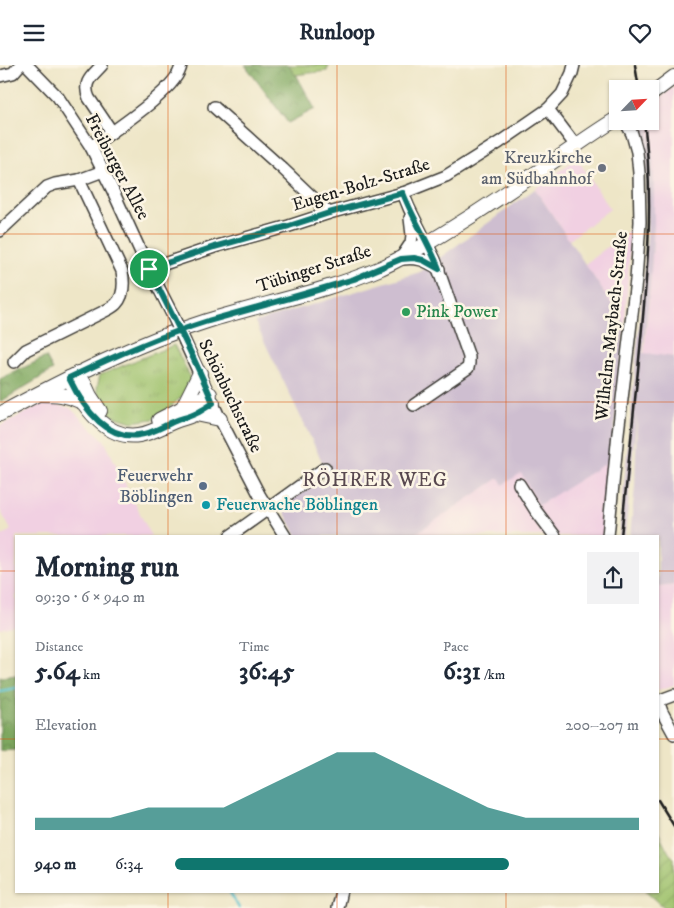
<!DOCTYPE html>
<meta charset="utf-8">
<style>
:root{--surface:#fff;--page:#f2f2f3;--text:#1f2937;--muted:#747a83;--accent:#0f766e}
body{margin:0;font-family:"IM FELL DW Pica",serif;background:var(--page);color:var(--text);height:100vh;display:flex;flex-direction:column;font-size:19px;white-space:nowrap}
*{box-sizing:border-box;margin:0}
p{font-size:16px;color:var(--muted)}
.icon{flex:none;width:28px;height:28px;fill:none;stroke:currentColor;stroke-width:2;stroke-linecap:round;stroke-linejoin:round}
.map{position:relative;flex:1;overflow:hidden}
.panel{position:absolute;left:15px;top:470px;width:644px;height:358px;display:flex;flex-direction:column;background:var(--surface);border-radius:0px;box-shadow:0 1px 4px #0004}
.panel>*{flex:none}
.needle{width:32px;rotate:65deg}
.fabs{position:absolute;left:609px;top:15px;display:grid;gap:10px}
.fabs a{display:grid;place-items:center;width:50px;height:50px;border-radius:0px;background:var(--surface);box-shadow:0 1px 4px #0004;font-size:25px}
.pin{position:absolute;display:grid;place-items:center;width:42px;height:42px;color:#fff;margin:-21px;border:2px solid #fff;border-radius:50%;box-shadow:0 1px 5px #0007}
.round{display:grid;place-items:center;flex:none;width:52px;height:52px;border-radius:0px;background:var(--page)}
.head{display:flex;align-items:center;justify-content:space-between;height:85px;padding:0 20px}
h1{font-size:28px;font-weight:800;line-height:38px}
.stats{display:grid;grid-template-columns:repeat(3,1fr);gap:8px;height:85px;padding:5px 20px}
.stats div{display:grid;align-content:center}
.stats b{font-size:25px;font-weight:800}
.stats small{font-size:14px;font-weight:400}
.stats p{font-size:14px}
.chart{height:140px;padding:10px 20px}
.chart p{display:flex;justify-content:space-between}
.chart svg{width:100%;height:90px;margin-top:5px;fill:var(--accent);opacity:.7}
ul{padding:0 20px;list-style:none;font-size:16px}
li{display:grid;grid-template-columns:80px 60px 1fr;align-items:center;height:38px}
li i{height:12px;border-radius:6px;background:var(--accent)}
header{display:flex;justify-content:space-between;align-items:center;height:65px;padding:0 20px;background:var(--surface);font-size:22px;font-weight:800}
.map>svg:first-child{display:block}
</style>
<header><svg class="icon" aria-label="menu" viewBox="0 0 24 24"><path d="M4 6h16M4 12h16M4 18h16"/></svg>Runloop<svg class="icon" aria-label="heart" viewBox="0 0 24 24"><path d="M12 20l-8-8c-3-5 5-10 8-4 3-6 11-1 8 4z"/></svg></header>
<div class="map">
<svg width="674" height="843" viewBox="0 0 674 843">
<defs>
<pattern id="forest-crowns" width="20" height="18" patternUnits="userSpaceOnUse" patternTransform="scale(1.25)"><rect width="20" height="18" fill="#7ea75f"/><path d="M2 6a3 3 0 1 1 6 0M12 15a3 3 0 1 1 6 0" fill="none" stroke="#66874e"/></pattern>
<pattern id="park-tufts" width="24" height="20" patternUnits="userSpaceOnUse" patternTransform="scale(1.25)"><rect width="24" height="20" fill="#9dc16b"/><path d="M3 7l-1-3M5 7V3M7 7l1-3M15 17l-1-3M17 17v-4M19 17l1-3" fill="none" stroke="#87a55c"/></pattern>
<pattern id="garden-furrows" width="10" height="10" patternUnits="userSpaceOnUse" patternTransform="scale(1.25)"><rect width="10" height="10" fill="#9dc16b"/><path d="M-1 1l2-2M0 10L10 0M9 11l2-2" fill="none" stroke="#87a55c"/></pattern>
</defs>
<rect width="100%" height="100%" fill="#fcf5e5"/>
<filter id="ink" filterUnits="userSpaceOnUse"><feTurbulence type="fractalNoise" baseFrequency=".02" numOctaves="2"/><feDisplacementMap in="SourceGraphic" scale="10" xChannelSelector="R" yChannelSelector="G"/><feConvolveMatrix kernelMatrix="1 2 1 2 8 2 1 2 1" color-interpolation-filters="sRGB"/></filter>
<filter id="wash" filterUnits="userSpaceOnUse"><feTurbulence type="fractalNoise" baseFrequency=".0096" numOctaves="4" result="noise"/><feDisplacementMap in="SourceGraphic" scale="20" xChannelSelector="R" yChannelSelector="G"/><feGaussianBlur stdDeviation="1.12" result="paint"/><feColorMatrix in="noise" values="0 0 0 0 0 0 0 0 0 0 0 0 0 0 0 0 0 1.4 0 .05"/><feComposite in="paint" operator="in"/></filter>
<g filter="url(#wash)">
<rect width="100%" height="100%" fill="#eee6c7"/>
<g fill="#f1d0e2">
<polygon points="674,22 674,292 644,289 650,221 654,161 648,56 650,56 650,41"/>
<polygon points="577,93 610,144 569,175 535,124"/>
<polygon points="631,164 625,259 585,199"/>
<polygon points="46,337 70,343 104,375 151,471 16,471 16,560 0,564 0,472 11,465 0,445 0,361"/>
<polygon points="611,395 603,471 410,471 499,413 521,408"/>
<polygon points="674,520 674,620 658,625 658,522"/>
</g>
<g fill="#cebed0">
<polygon points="641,56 648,56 653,93 654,127 654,161 650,221 643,288 674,292 674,520 658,522 658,471 630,471 635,421 637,349 625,471 619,471 643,220 647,170 646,94"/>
<polygon points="535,124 625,259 611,395 539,440 521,408 503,420 499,413 412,471 297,471 281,441 329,411 255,257 420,207"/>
</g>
<g fill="url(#forest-crowns)" stroke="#4d623e">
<polygon points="245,0 291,0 315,44 288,58"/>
<polygon points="46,292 53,305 0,337 0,314"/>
<polygon points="16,610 16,685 0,686 0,612"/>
</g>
<g fill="url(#park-tufts)" stroke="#5c6e44">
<polygon points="289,0 329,0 327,6 295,10"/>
<polygon points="174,280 191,313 185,329 169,343 153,354 132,357 113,351 101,340 97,323 100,310"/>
</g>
<polygon fill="url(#garden-furrows)" stroke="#5c6e44" points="658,767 669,788 674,793 674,843 665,843 646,826 658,826"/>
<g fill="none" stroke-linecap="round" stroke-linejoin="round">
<g stroke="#53c0cd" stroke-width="2.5">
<polyline points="0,626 16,623"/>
<polyline points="229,826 239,843"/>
</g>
</g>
</g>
<g filter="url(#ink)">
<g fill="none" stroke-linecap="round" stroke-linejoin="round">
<g stroke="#3c3a36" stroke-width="14">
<g id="minor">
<polyline points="27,0 58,32 91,82 112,124 144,194 172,249"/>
<path d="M 102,0 C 92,11 82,17 89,33 L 112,67"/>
<polyline points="0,11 13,8 20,0"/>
<polyline points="214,42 283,104 329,148"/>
<polyline points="548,44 576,81"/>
<path d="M 91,82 C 111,67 179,24 181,0"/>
<polyline points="403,128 409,143 435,195 469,292 469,298 468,303 414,340"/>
<polyline points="0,166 47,122 55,119 79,115 103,106"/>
<polyline points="401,193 411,178 412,170 410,153"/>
<path d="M 401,194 C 418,192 425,195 439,204"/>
<polyline points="149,204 214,182 289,161 329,148 403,128 446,111 500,77 548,44 562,29 572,8 574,0"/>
<polyline points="185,277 220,354 260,431 285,471"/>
<path d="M 14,297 L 26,285 L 105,246 C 109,244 114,241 116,239 C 125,230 124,217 122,206 L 79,115"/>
<polyline points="519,419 536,446 555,471"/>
<path d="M 230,471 C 262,449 293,425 325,403"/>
<polyline points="608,471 618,368 636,215 640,157 639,108 637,87 632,69 625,56"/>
<polyline points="658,636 662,647 674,669"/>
<polyline points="658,636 674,630"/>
<polyline points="337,843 341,826"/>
</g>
</g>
<g stroke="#3c3a36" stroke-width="16">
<g id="major">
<polyline points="650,30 674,12"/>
<polyline points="78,308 84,318 90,331 100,346"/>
<path d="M 69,313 C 82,339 105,375 139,370 C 152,368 163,361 175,356 C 182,353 190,352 197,348 C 202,345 208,342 213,338"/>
<path d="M 39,329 C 56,329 67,329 82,337"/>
<polyline points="183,342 200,308"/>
<path d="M 0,349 C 67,313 134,279 207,256 C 265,238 325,227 381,203 C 413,188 443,169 473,150 C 502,131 532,111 561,91 C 580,78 598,65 618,53"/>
<polyline points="196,349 220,354"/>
<polyline points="159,355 210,329"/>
</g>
</g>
<use href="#minor" stroke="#fff" stroke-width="11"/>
<use href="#major" stroke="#fff" stroke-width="14"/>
<g stroke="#1c1c1c" stroke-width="2.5">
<polyline points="635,0 639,24"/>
<path d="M 621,471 C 627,416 632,361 638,305 C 646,222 655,140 644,56"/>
<polyline points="658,735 674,761"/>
</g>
<g stroke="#3c3a36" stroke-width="14" stroke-linecap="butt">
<polyline id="minor-bridge" points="172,249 185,277"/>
</g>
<use href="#minor-bridge" stroke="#fff" stroke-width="11"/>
</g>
</g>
<g fill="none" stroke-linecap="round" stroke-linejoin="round" filter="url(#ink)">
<g stroke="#fff" stroke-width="10">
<path id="route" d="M 149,204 C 171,248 195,292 213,338 C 208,342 202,345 197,348 C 190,352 182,353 175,356 C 163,361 152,369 139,370 C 105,375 82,340 69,313 C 114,291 160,271 208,256 L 304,229 L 354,214 L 401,194 L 414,193 L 423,195 L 439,204 C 429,178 413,154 403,128 L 329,148 L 289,161 L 214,182 L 149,204"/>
</g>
<use href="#route" stroke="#0f766e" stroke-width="6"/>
</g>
<path fill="none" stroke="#de560d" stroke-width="1" stroke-opacity="0.55" d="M 168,0 L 168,471M 337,0 L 337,471M 506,0 L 506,471M 0,169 L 674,169M 0,337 L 674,337M 0,506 L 16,506M 658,506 L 674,506M 0,674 L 16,674M 658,674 L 674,674M 168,826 L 168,843M 337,826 L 337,843M 506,826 L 506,843"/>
<circle fill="#6b7280" stroke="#fcf5e5" stroke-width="2" cx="602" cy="103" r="5"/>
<circle fill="#2e9e5b" stroke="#fcf5e5" stroke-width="2" cx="406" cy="247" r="5"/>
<circle fill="#5c6f8a" stroke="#fcf5e5" stroke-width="2" cx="203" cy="421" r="5"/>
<circle fill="#0f9aa8" stroke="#fcf5e5" stroke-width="2" cx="206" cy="440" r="5"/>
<g text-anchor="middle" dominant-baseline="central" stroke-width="5" stroke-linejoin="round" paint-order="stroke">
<g font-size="18" fill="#5b616d" stroke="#fcf5e5" text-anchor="end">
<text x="592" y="93">Kreuzkirche<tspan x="592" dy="21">am Südbahnhof</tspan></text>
</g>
<g font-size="18" fill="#1c1c1c" stroke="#fcf5e5">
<text transform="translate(117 102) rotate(62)">Freiburger Allee</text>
<text transform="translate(361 120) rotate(-17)">Eugen-Bolz-Straße</text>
<text transform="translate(314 204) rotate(-18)">Tübinger Straße</text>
<text transform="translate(612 261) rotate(-84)">Wilhelm-Maybach-Straße</text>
<text transform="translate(230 331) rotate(64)">Schönbuchstraße</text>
</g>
<g font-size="18" fill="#27864d" stroke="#fcf5e5" text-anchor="start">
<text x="416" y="247">Pink Power</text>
</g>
<g font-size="18" fill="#4e5e75" stroke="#fcf5e5" text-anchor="end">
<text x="193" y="411">Feuerwehr<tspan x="193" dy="21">Böblingen</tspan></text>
</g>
<g font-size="18" fill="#0d838f" stroke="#fcf5e5" text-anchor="start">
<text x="216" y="440">Feuerwache Böblingen</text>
</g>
<g font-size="20" letter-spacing="1" fill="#58484f" stroke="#fcf5e5">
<text x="375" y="415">RÖHRER WEG</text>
</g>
</g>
</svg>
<div class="fabs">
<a><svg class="needle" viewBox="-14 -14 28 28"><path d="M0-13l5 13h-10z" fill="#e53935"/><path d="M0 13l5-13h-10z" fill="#747a83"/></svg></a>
</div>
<div class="pin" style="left:149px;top:204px;background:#1e9e55"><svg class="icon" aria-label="arrive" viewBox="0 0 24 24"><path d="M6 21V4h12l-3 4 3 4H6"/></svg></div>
<section class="panel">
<div class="head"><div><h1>Morning run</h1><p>09:30 · 6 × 940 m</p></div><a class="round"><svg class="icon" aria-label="share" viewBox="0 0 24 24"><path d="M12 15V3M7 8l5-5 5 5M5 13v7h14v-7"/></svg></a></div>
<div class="stats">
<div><p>Distance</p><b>5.64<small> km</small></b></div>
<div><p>Time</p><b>36:45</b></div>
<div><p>Pace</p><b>6:31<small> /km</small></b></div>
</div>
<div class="chart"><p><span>Elevation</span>200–207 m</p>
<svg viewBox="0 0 160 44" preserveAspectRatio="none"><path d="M0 44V38L10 38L20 38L30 33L40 33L50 33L60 24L70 15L80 6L90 6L100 15L110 24L120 33L130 38L140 38L150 38L160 38V44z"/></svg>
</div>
<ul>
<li><b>940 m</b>6:34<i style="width:72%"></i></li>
</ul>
</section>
</div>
